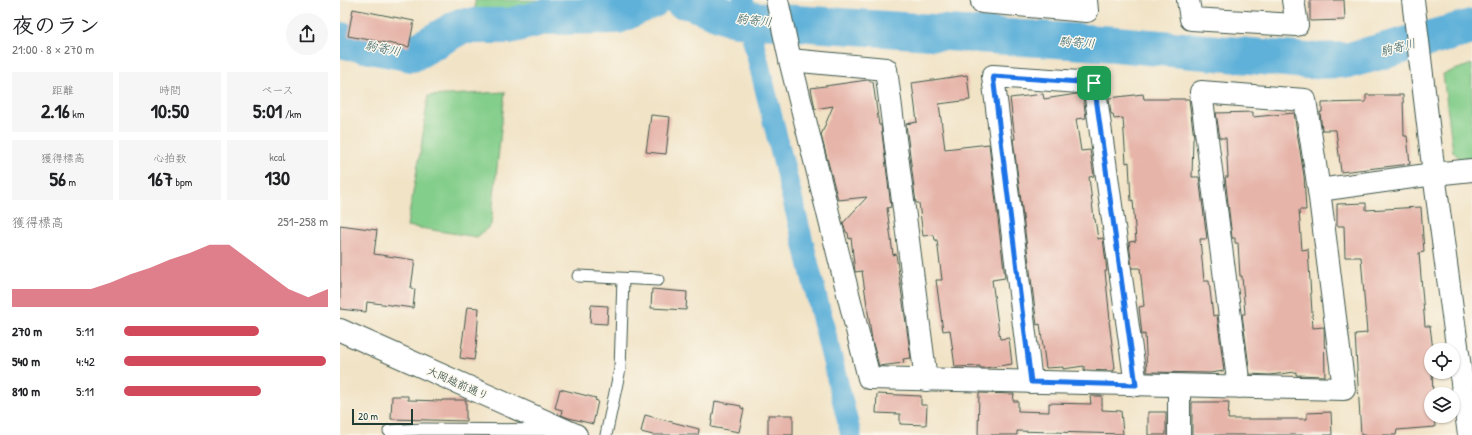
<!DOCTYPE html>
<html lang="ja">
<meta charset="utf-8">
<style>
:root{--surface:#fff;--page:#f6f6f6;--text:#202124;--muted:#757577;--accent:#d1495b}
body{margin:0;font-family:"Patrick Hand","Klee One",sans-serif;background:var(--page);color:var(--text);height:100vh;display:flex;flex-direction:column;font-size:15px;white-space:nowrap}
*{box-sizing:border-box;margin:0}
p{font-size:13px;color:var(--muted)}
.icon{flex:none;width:22px;height:22px;fill:none;stroke:currentColor;stroke-width:2;stroke-linecap:round;stroke-linejoin:round}
.map{position:relative;flex:1;overflow:hidden}
.drawer{display:flex;flex-direction:column;background:var(--surface);width:340px}
.drawer>*{flex:none}
.fabs{position:absolute;left:1084px;top:343px;display:grid;gap:8px}
.fabs a{display:grid;place-items:center;width:36px;height:36px;border-radius:50%;background:var(--surface);box-shadow:0 1px 3px #0004;font-size:20px}
.scale{position:absolute;left:12px;bottom:10px;width:61px;box-sizing:border-box;padding-left:4px;border:2px solid #1f3d34;border-top:0;font-size:11px;line-height:14px;white-space:nowrap;color:#1f3d34;-webkit-text-stroke:3px #fbf7ec;paint-order:stroke}
.pin{position:absolute;display:grid;place-items:center;width:34px;height:34px;color:#fff;margin:-17px;border-radius:8px;box-shadow:0 2px 6px #0006}
.round{display:grid;place-items:center;flex:none;width:42px;height:42px;border-radius:21px;background:var(--page)}
.head{display:flex;align-items:center;justify-content:space-between;height:68px;padding:0 12px}
h1{font-size:22px;font-weight:700;line-height:30px}
.metrics{display:grid;grid-template-columns:repeat(3,1fr);gap:6px;height:68px;padding:4px 12px}
.metrics div{display:grid;align-content:center;border-radius:0px;background:var(--page);text-align:center}
.metrics b{font-size:20px;font-weight:700}
.metrics small{font-size:11px;font-weight:400}
.metrics p{font-size:11px}
.chart{height:112px;padding:8px 12px}
.chart p{display:flex;justify-content:space-between}
.chart svg{width:100%;height:72px;margin-top:4px;fill:var(--accent);opacity:.7}
ul{padding:0 12px;list-style:none;font-size:13px}
li{display:grid;grid-template-columns:64px 48px 1fr;align-items:center;height:30px}
li i{height:10px;border-radius:5px;background:var(--accent)}
main{display:flex;flex:1;min-height:0}
.map>svg:first-child{display:block}
</style>
<main>
<section class="drawer">
<div class="head"><div><h1>夜のラン</h1><p>21:00 · 8 × 270 m</p></div><a class="round"><svg class="icon" aria-label="share" viewBox="0 0 24 24"><path d="M12 15V3M7 8l5-5 5 5M5 13v7h14v-7"/></svg></a></div>
<div class="metrics">
<div><p>距離</p><b>2.16<small> km</small></b></div>
<div><p>時間</p><b>10:50</b></div>
<div><p>ペース</p><b>5:01<small> /km</small></b></div>
</div>
<div class="metrics">
<div><p>獲得標高</p><b>56<small> m</small></b></div>
<div><p>心拍数</p><b>167<small> bpm</small></b></div>
<div><p>kcal</p><b>130</b></div>
</div>
<div class="chart"><p><span>獲得標高</span>251–258 m</p>
<svg viewBox="0 0 160 44" preserveAspectRatio="none"><path d="M0 44V33L10 33L20 33L30 33L40 33L50 29L60 24L70 20L80 15L90 11L100 6L110 6L120 15L130 24L140 33L150 38L160 33V44z"/></svg>
</div>
<ul>
<li><b>270 m</b>5:11<i style="width:66%"></i></li>
<li><b>540 m</b>4:42<i style="width:99%"></i></li>
<li><b>810 m</b>5:11<i style="width:67%"></i></li>
</ul>
</section>
<div class="map">
<svg width="1132" height="435" viewBox="0 0 1132 435">
<rect width="100%" height="100%" fill="#fbf7ec"/>
<filter id="ink" filterUnits="userSpaceOnUse"><feTurbulence type="fractalNoise" baseFrequency=".025" numOctaves="2"/><feDisplacementMap in="SourceGraphic" scale="8" xChannelSelector="R" yChannelSelector="G"/><feConvolveMatrix kernelMatrix="1 2 1 2 8 2 1 2 1" color-interpolation-filters="sRGB"/></filter>
<filter id="wash" filterUnits="userSpaceOnUse"><feTurbulence type="fractalNoise" baseFrequency=".012" numOctaves="4" result="noise"/><feDisplacementMap in="SourceGraphic" scale="16" xChannelSelector="R" yChannelSelector="G"/><feGaussianBlur stdDeviation="0.9" result="paint"/><feColorMatrix in="noise" values="0 0 0 0 0 0 0 0 0 0 0 0 0 0 0 0 0 1.4 0 .05"/><feComposite in="paint" operator="in"/></filter>
<g filter="url(#wash)">
<rect width="100%" height="100%" fill="#f1e3c6"/>
<g fill="#84ce8b" stroke="#528660">
<polygon points="135,0 280,0 280,7 201,10 167,17 135,17"/>
<polygon points="1132,64 1132,159 1122,161 1113,152 1103,74"/>
<polygon points="165,92 151,225 137,237 67,226 81,148 88,96"/>
</g>
<g fill="none" stroke-linecap="round" stroke-linejoin="round">
<polyline stroke="#5eb1d9" stroke-width="21" points="403,0 511,435"/>
<g stroke="#5eb1d9" stroke-width="36">
<polyline points="341,0 351,2 392,18 409,20 775,44 967,61 1010,60 1132,27"/>
<polyline points="0,40 72,54 121,26 169,26 205,17 278,16 313,0"/>
</g>
</g>
<g id="blocks">
<g fill="#e6b4a9">
<polygon points="970,0 1004,0 1005,20 970,21"/>
<polygon points="13,9 74,21 69,47 8,36"/>
<polygon points="627,75 630,100 599,104 605,149 649,144 665,278 652,280 660,339 669,338 672,364 645,368 640,368 640,366 615,367 610,330 603,331 596,280 602,280 597,240 595,240 594,235 583,236 579,203 576,203 566,124 577,122 572,83"/>
<polygon points="527,80 530,80 530,82 533,82 539,125 541,125 551,207 547,208 553,255 556,254 571,358 563,359 564,363 539,366 532,340 522,271 515,272 511,238 509,239 508,233 506,232 503,223 527,197 498,200 481,135 493,106 475,109 471,88"/>
<polygon points="703,94 704,99 737,94 743,96 746,118 736,119 741,151 750,150 754,176 749,177 754,219 755,219 758,239 763,238 767,271 765,271 770,320 769,321 775,368 774,369 774,371 744,370 744,366 723,369 723,367 706,368 700,324 697,325 673,139 675,139 670,98"/>
<polygon points="803,94 804,99 849,99 854,138 853,138 852,177 859,177 867,239 860,239 864,281 869,281 873,316 877,315 884,371 870,373 807,372 805,334 802,335 799,307 804,306 800,268 792,268 789,242 796,241 793,200 791,201 789,162 786,163 783,118 774,119 773,114 771,114 769,98"/>
<polygon points="1026,95 1063,95 1064,136 1067,136 1070,164 1001,172 996,130 982,130 980,112 982,112 982,103 1026,102"/>
<polygon points="913,112 913,117 954,113 964,176 966,210 959,210 962,250 968,249 973,328 984,327 985,376 956,375 956,372 929,375 910,374 902,314 905,314 902,276 900,276 898,243 895,243 895,238 892,238 885,177 888,177 886,138 880,138 876,113"/>
<polygon points="311,115 330,117 326,154 306,152"/>
<polygon points="1026,203 1026,210 1081,207 1084,252 1079,253 1085,326 1090,326 1093,350 1091,350 1091,372 1092,372 1093,394 1091,394 1091,416 1094,416 1095,427 1057,430 1056,435 1021,435 1015,334 1027,333 1021,257 1005,257 1004,226 997,226 997,204"/>
<polygon points="0,225 37,230 34,254 75,260 71,288 75,289 73,308 27,302 26,312 0,309"/>
<polygon points="312,289 347,292 346,310 311,308"/>
<polygon points="251,305 268,306 267,324 250,323"/>
<polygon points="127,307 139,308 136,348 134,360 120,358"/>
<polygon points="220,389 256,398 255,400 258,401 253,424 229,418 221,415 222,410 215,408"/>
<polygon points="639,393 674,394 673,401 678,401 678,411 709,412 709,403 751,404 750,396 762,396 762,410 781,411 783,434 677,431 677,435 638,435"/>
<polygon points="537,394 581,396 581,405 587,405 586,425 560,424 560,414 536,413"/>
<polygon points="52,396 68,396 68,400 102,401 102,400 126,400 126,421 51,419"/>
<polygon points="375,401 401,406 401,408 404,409 399,432 371,427"/>
<polygon points="852,402 889,402 888,419 967,419 967,413 991,412 992,435 852,435"/>
<rect x="808" y="412" width="18" height="23"/>
<polygon points="305,415 359,429 358,435 313,435 301,432"/>
<rect x="428" y="415" width="25" height="20"/>
</g>
</g>
</g>
<g filter="url(#ink)">
<use href="#blocks" fill-opacity="0" stroke="#3e564a" stroke-width="1"/>
<g fill="none" stroke-linecap="round" stroke-linejoin="round">
<g stroke="#3e564a" stroke-width="13">
<g id="service">
<polyline points="238,276 318,280"/>
<polyline points="49,431 83,429 211,430"/>
<polyline points="266,435 280,369 283,279"/>
</g>
</g>
<g stroke="#3e564a" stroke-width="24">
<g id="minor">
<polyline points="437,0 450,60 529,378 1004,389 979,190 965,100 861,92 899,387"/>
<polyline points="642,0 642,2 747,11 746,0"/>
<polyline points="848,0 851,19 957,25 953,0"/>
<polyline points="450,60 546,69 586,380"/>
<polyline points="979,190 1094,174 1132,170"/>
<polyline points="691,382 653,76 754,83 796,385"/>
<polyline points="839,386 839,435"/>
</g>
</g>
<g stroke="#3e564a" stroke-width="24">
<g id="tertiary">
<polyline points="1073,0 1094,174 1129,435"/>
<polyline points="0,330 236,435"/>
</g>
</g>
<use href="#service" stroke="#fff" stroke-width="11"/>
<use href="#minor" stroke="#fff" stroke-width="22"/>
<use href="#tertiary" stroke="#fff" stroke-width="22"/>
</g>
</g>
<g fill="none" stroke-linecap="round" stroke-linejoin="round" filter="url(#ink)">
<g stroke="#fff" stroke-width="8">
<polygon id="route" points="653,76 754,83 796,385 691,382"/>
</g>
<use href="#route" stroke="#1a73e8" stroke-width="5"/>
</g>
<g text-anchor="middle" dominant-baseline="central" stroke-width="3" stroke-linejoin="round" paint-order="stroke">
<g font-size="11" fill="#1f3d34" stroke="#fbf7ec">
<text transform="translate(118 383) rotate(24)">大岡越前通り</text>
</g>
<g font-size="12" font-style="italic" fill="#326066" stroke="#fbf7ec">
<text transform="translate(414 20) rotate(6)">駒寄川</text>
<text transform="translate(737 42) rotate(4)">駒寄川</text>
<text transform="translate(1058 47) rotate(-15)">駒寄川</text>
<text transform="translate(43 48) rotate(11)">駒寄川</text>
</g>
</g>
</svg>
<div class="fabs">
<a><svg class="icon" aria-label="locate" viewBox="0 0 24 24"><circle cx="12" cy="12" r="6"/><path d="M12 2v4M12 18v4M2 12h4M18 12h4"/></svg></a>
<a><svg class="icon" aria-label="layers" viewBox="0 0 24 24"><path d="M12 4l9 5-9 5-9-5zM3 14l9 5 9-5"/></svg></a>
</div>
<div class="scale">20 m</div>
<div class="pin" style="left:754px;top:83px;background:#1e9e55"><svg class="icon" aria-label="arrive" viewBox="0 0 24 24"><path d="M6 21V4h12l-3 4 3 4H6"/></svg></div>
</div>
</main>
